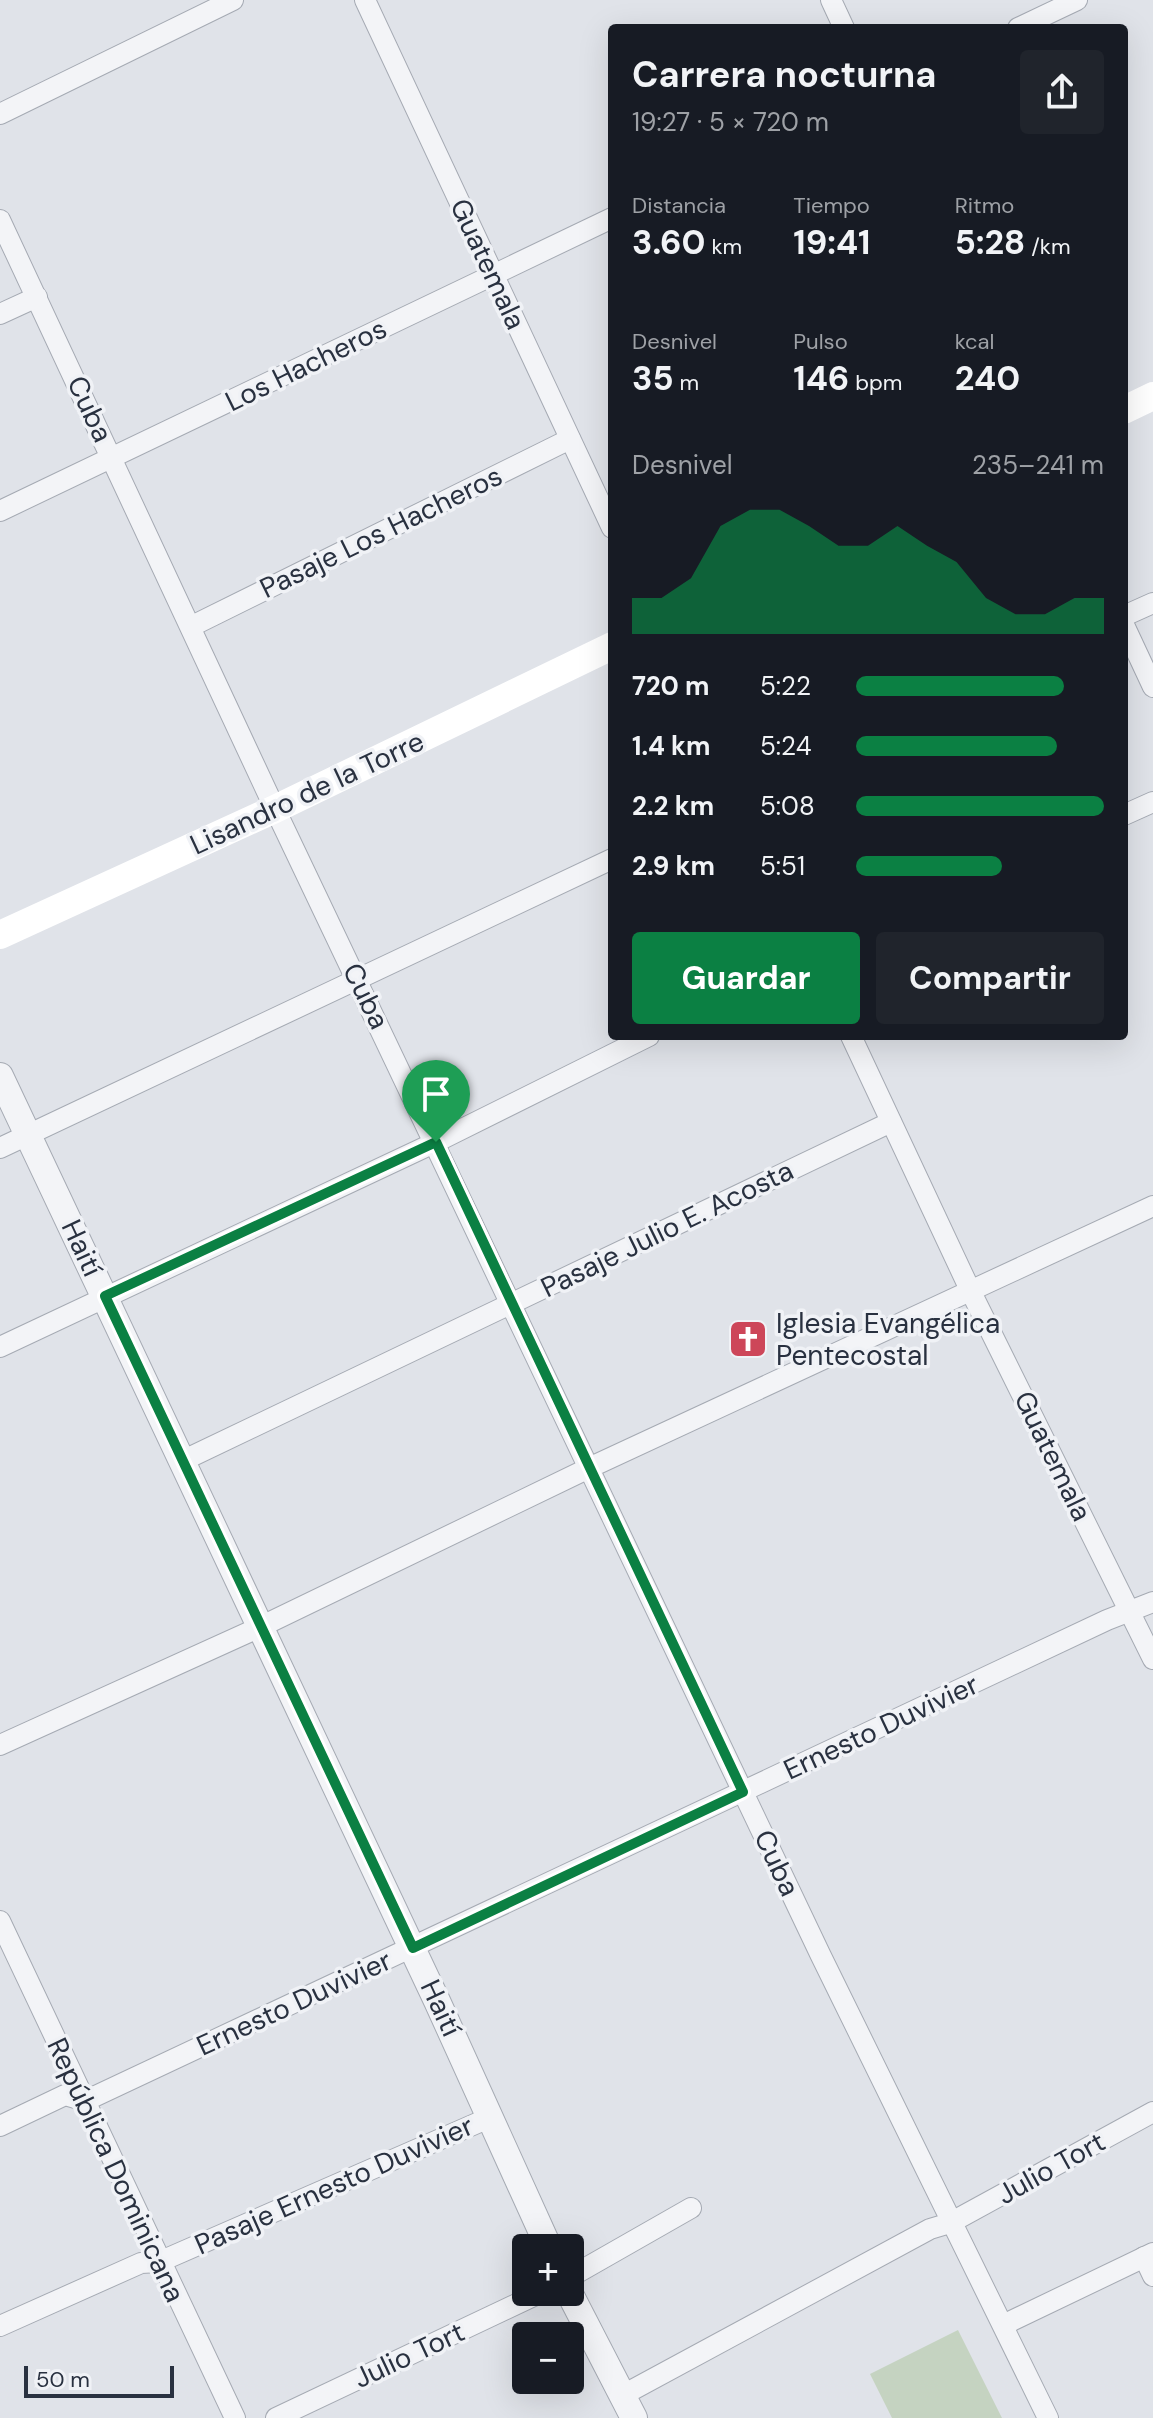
<!DOCTYPE html>
<html lang="es">
<meta charset="utf-8">
<style>
:root{--surface:#171b24;--page:#20242c;--text:#f1f3f6;--muted:#9ea1a6;--accent:#0b8043}
body{margin:0;font-family:"DM Sans",sans-serif;background:var(--page);color:var(--text);height:100vh;display:flex;flex-direction:column;font-size:30px;white-space:nowrap}
*{box-sizing:border-box;margin:0}
p{font-size:26px;color:var(--muted)}
.icon{flex:none;width:44px;height:44px;fill:none;stroke:currentColor;stroke-width:2;stroke-linecap:round;stroke-linejoin:round}
.map{position:relative;flex:1;overflow:hidden}
.side{position:absolute;left:608px;top:24px;width:520px;height:1016px;display:flex;flex-direction:column;background:var(--surface);border-radius:8px;box-shadow:0 8px 32px #0002}
.side>*{flex:none}
.tools{position:absolute;left:512px;top:2234px;display:grid;gap:16px}
.tools a{display:grid;place-items:center;width:72px;height:72px;border-radius:8px;background:var(--surface);box-shadow:0 8px 32px #0002;font-size:40px}
.scale{position:absolute;left:24px;bottom:20px;width:150px;box-sizing:border-box;padding-left:8px;border:4px solid #293140;border-top:0;font-size:22px;line-height:28px;white-space:nowrap;color:#293140;-webkit-text-stroke:6px #f0f2f6;paint-order:stroke}
.pin{position:absolute;display:grid;place-items:center;width:68px;height:68px;color:#fff;margin:-82px -34px;border-radius:50% 50% 50% 0;rotate:-45deg;box-shadow:0 0 8px #0007}
.pin .icon{rotate:45deg}
.round{display:grid;place-items:center;flex:none;width:84px;height:84px;border-radius:8px;background:var(--page)}
.head{display:flex;align-items:center;justify-content:space-between;height:136px;padding:0 24px}
h1{font-size:36px;font-weight:700;line-height:60px}
.metrics{display:grid;grid-template-columns:repeat(3,1fr);gap:12px;height:136px;padding:8px 24px}
.metrics div{display:grid;align-content:center}
.metrics b{font-size:34px;font-weight:700}
.metrics small{font-size:22px;font-weight:400}
.metrics p{font-size:22px}
.chart{height:224px;padding:16px 24px}
.chart p{display:flex;justify-content:space-between}
.chart svg{width:100%;height:144px;margin-top:8px;fill:var(--accent);opacity:.7}
.action{display:flex;gap:16px;margin-top:auto;padding:16px 24px}
.action a{flex:1;height:92px;border-radius:8px;background:var(--accent);color:#fff;font-size:32px;font-weight:700;line-height:92px;text-align:center}
.action a+a{background:var(--page);color:var(--text)}
ul{padding:0 24px;list-style:none;font-size:26px}
li{display:grid;grid-template-columns:128px 96px 1fr;align-items:center;height:60px}
li i{height:20px;border-radius:10px;background:var(--accent)}
.map>svg:first-child{display:block}
</style>
<div class="map">
<svg width="1153" height="2418" viewBox="0 0 1153 2418">
<rect width="100%" height="100%" fill="#e0e3e9"/>
<polygon fill="#c5d3c1" points="958,2330 1002,2418 892,2418 870,2374"/>
<g fill="none" stroke-linecap="round" stroke-linejoin="round">
<g stroke="#a5aab3" stroke-width="22">
<g id="minor">
<polyline points="365,0 612,528"/>
<polyline points="831,0 844,28"/>
<polyline points="1018,28 1077,0"/>
<polyline points="0,114 233,0"/>
<polyline points="0,220 275,809 821,1956 1048,2418"/>
<polyline points="0,314 37,297"/>
<polyline points="0,511 612,218"/>
<polyline points="1124,616 1153,603"/>
<polyline points="1124,625 1153,687"/>
<polyline points="192,626 570,439"/>
<polyline points="1124,815 1153,802"/>
<polyline points="851,1036 971,1292 1153,1659"/>
<polyline points="0,1148 612,859"/>
<polyline points="0,1347 436,1142 649,1036"/>
<polyline points="182,1461 891,1122"/>
<polyline points="0,1745 260,1627 591,1467 1153,1206"/>
<polyline points="0,1921 235,2418"/>
<polyline points="0,2126 65,2095 85,2101 1107,1620 1153,1602"/>
<polyline points="1144,2257 1153,2276"/>
<polyline points="570,2277 691,2208"/>
<polyline points="1003,2325 1153,2253"/>
<polyline points="0,2326 141,2263 159,2262 491,2117"/>
<polyline points="623,2395 930,2229 950,2223 1153,2112"/>
<polyline points="276,2418 542,2292"/>
</g>
</g>
<g stroke="#a5aab3" stroke-width="28">
<g id="tertiary">
<polyline points="0,1076 437,2001 549,2248"/>
<polyline points="569,2292 634,2418"/>
</g>
</g>
<use href="#minor" stroke="#f3f4f7" stroke-width="20"/>
<use href="#tertiary" stroke="#f3f4f7" stroke-width="26"/>
<g stroke="#fff" stroke-width="28">
<polyline points="1124,410 1153,396"/>
<polyline points="0,935 275,809 612,646"/>
</g>
</g>
<g fill="none" stroke-linecap="round" stroke-linejoin="round">
<g stroke="#fff" stroke-width="16">
<polygon id="route" points="436,1142 743,1792 413,1948 105,1296"/>
</g>
<use href="#route" stroke="#0b8043" stroke-width="10"/>
</g>
<defs>
<g id="church-square" transform="scale(2)"><rect x="-9" y="-9" width="18" height="18" rx="4" fill="#cd4659" stroke="#f0f2f6"/><path d="M-1.2-6h2.4v3.5h3.3v2.4h-3.3V6h-2.4V-.1h-3.3v-2.4h3.3Z" fill="#fff"/></g>
</defs>
<g fill-rule="evenodd">
<use href="#church-square" x="748" y="1339"/>
</g>
<g text-anchor="middle" dominant-baseline="central" stroke-width="7" stroke-linejoin="round" paint-order="stroke">
<g font-size="28" fill="#293140" stroke="#f0f2f6">
<text transform="translate(488 264) rotate(65)">Guatemala</text>
<text transform="translate(306 365) rotate(-26)">Los Hacheros</text>
<text transform="translate(90 409) rotate(65)">Cuba</text>
<text transform="translate(381 532) rotate(-26)">Pasaje Los Hacheros</text>
<text transform="translate(307 793) rotate(-25)">Lisandro de la Torre</text>
<text transform="translate(366 996) rotate(64)">Cuba</text>
<text transform="translate(667 1229) rotate(-26)">Pasaje Julio E. Acosta</text>
<text transform="translate(82 1248) rotate(65)">Haití</text>
<text transform="translate(1053 1456) rotate(64)">Guatemala</text>
<text transform="translate(881 1727) rotate(-25)">Ernesto Duvivier</text>
<text transform="translate(777 1863) rotate(65)">Cuba</text>
<text transform="translate(294 2003) rotate(-25)">Ernesto Duvivier</text>
<text transform="translate(441 2008) rotate(65)">Haití</text>
<text transform="translate(1051 2168) rotate(-29)">Julio Tort</text>
<text transform="translate(116 2170) rotate(65)">República Dominicana</text>
<text transform="translate(334 2185) rotate(-24)">Pasaje Ernesto Duvivier</text>
<text transform="translate(409 2355) rotate(-25)">Julio Tort</text>
</g>
<g font-size="28" fill="#293140" stroke="#f0f2f6" text-anchor="start">
<text x="776" y="1323">Iglesia Evangélica<tspan x="776" dy="32">Pentecostal</tspan></text>
</g>
</g>
</svg>
<div class="tools">
<a>+</a>
<a>−</a>
</div>
<div class="scale">50 m</div>
<div class="pin" style="left:436px;top:1142px;background:#1e9e55"><svg class="icon" aria-label="arrive" viewBox="0 0 24 24"><path d="M6 21V4h12l-3 4 3 4H6"/></svg></div>
<section class="side">
<div class="head"><div><h1>Carrera nocturna</h1><p>19:27 · 5 × 720 m</p></div><a class="round"><svg class="icon" aria-label="share" viewBox="0 0 24 24"><path d="M12 15V3M7 8l5-5 5 5M5 13v7h14v-7"/></svg></a></div>
<div class="metrics">
<div><p>Distancia</p><b>3.60<small> km</small></b></div>
<div><p>Tiempo</p><b>19:41</b></div>
<div><p>Ritmo</p><b>5:28<small> /km</small></b></div>
</div>
<div class="metrics">
<div><p>Desnivel</p><b>35<small> m</small></b></div>
<div><p>Pulso</p><b>146<small> bpm</small></b></div>
<div><p>kcal</p><b>240</b></div>
</div>
<div class="chart"><p><span>Desnivel</span>235–241 m</p>
<svg viewBox="0 0 160 44" preserveAspectRatio="none"><path d="M0 44V33L10 33L20 27L30 11L40 6L50 6L60 11L70 17L80 17L90 11L100 17L110 22L120 33L130 38L140 38L150 33L160 33V44z"/></svg>
</div>
<ul>
<li><b>720 m</b>5:22<i style="width:84%"></i></li>
<li><b>1.4 km</b>5:24<i style="width:81%"></i></li>
<li><b>2.2 km</b>5:08<i style="width:100%"></i></li>
<li><b>2.9 km</b>5:51<i style="width:59%"></i></li>
</ul>
<div class="action"><a>Guardar</a><a>Compartir</a></div>
</section>
</div>
